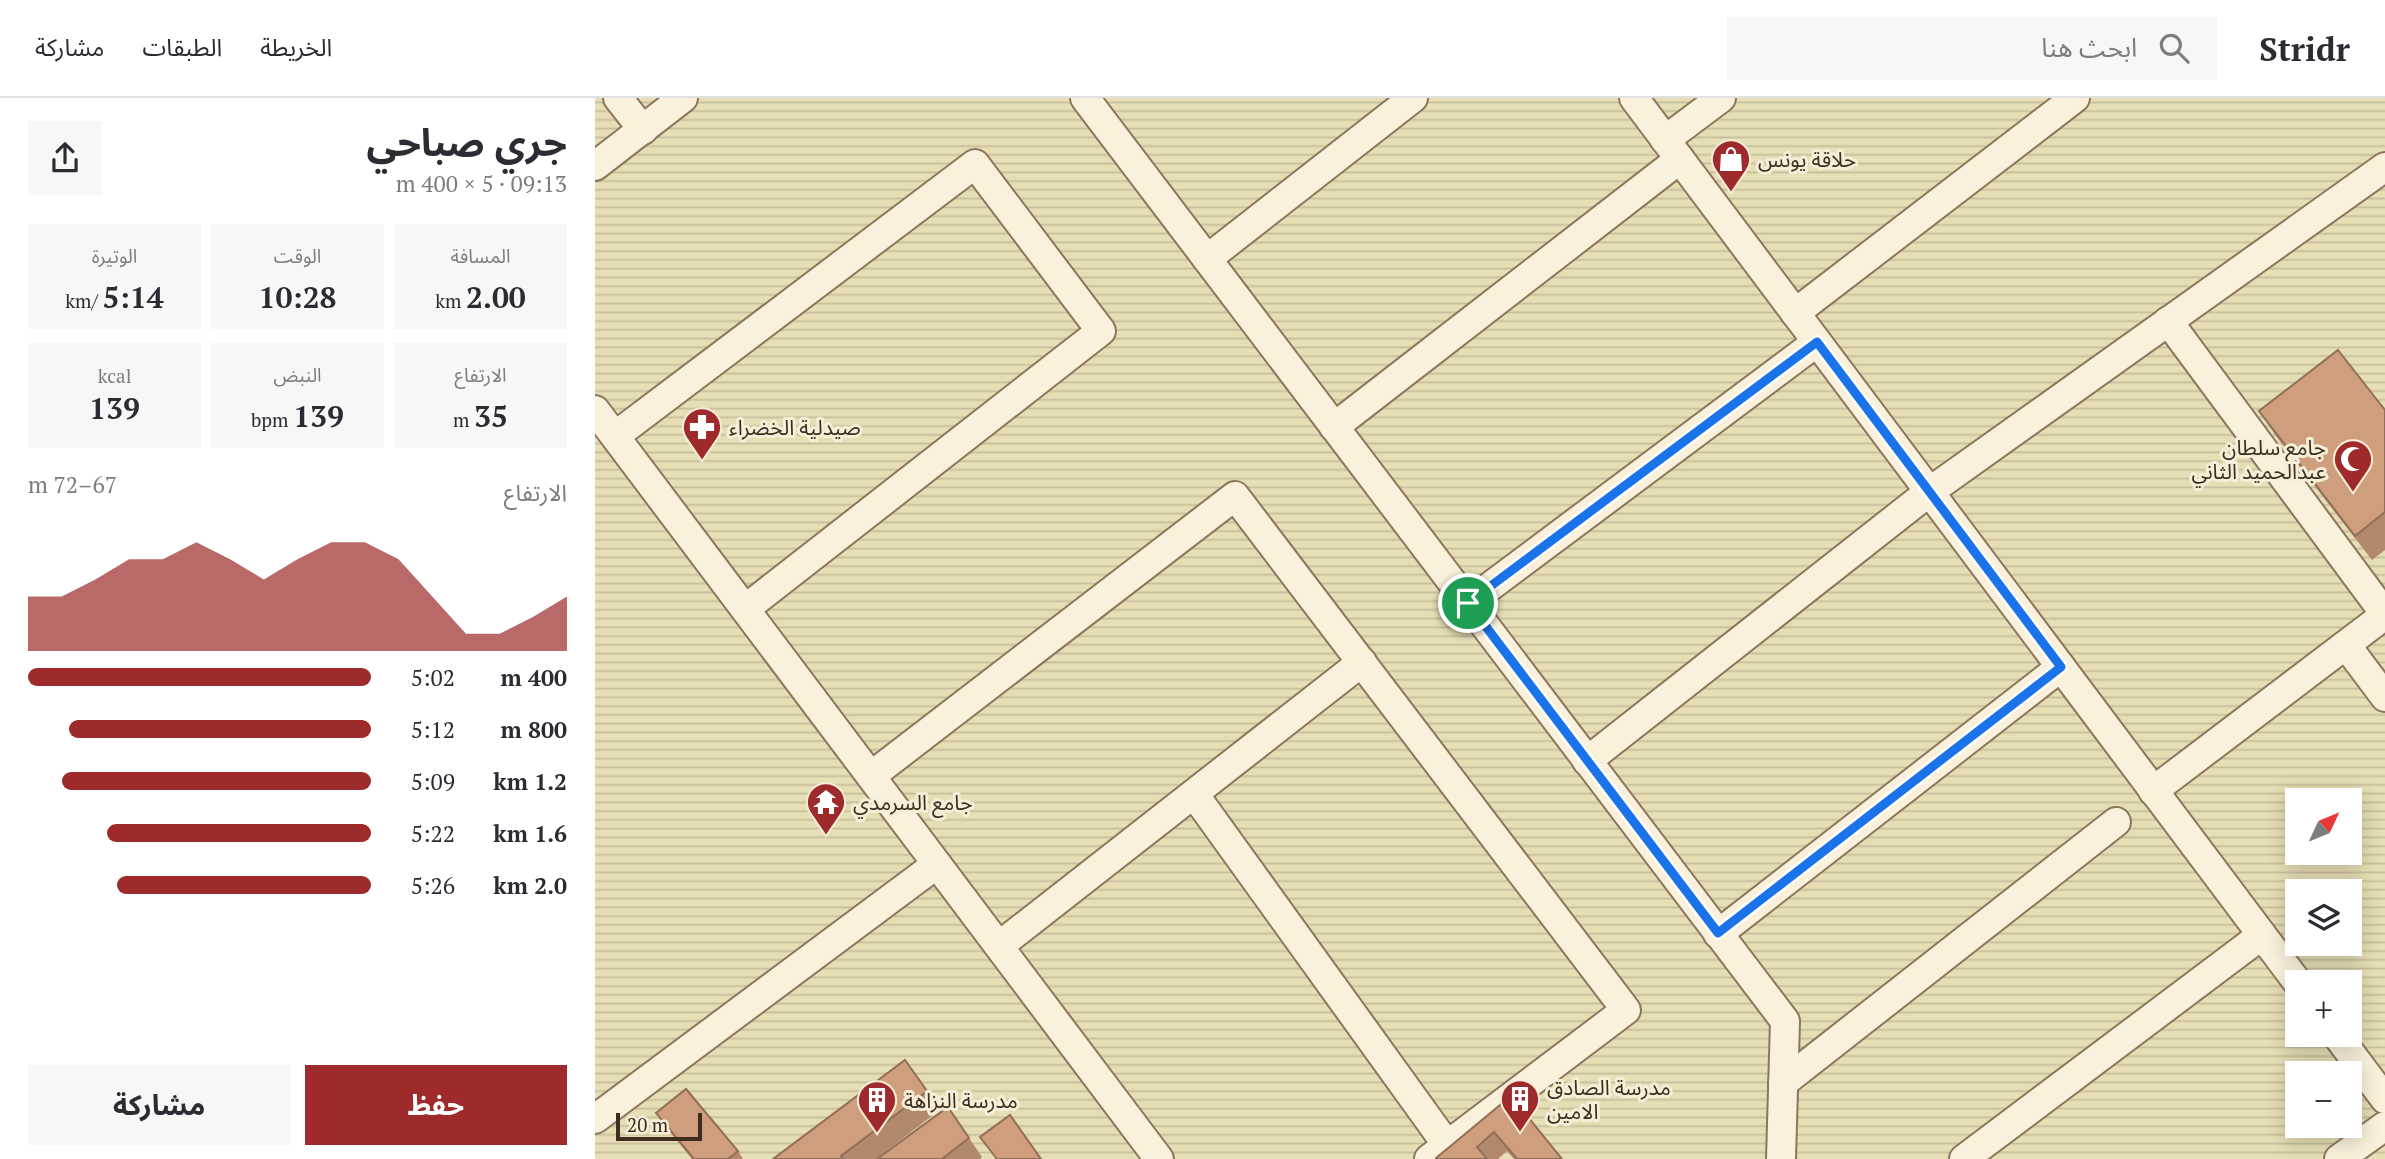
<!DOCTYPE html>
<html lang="ar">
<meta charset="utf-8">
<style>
:root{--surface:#fff;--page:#f7f7f7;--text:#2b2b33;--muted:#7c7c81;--line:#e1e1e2;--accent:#9e2a2b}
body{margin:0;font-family:"PT Serif","Noto Sans Arabic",serif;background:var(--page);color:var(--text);direction:rtl;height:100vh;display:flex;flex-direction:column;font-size:26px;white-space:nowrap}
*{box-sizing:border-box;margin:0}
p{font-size:23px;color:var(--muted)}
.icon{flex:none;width:38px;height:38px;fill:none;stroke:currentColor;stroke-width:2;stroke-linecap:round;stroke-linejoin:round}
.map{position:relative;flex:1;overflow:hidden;direction:ltr}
.sheet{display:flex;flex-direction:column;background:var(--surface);width:595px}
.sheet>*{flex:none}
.needle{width:46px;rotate:46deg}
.controls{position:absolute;left:1690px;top:690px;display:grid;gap:14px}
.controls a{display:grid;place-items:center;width:77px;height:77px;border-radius:0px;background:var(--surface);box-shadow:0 4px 18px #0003;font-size:35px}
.scale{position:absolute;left:21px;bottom:18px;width:86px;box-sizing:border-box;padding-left:7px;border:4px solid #3d2e20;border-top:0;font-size:19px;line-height:24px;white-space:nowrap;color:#3d2e20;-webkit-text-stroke:5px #f7eed8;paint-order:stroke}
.pin{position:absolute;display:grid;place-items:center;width:60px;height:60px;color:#fff;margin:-30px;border:4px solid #fff;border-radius:50%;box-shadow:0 2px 7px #0007}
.round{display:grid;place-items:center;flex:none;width:74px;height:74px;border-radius:0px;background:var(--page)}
.summary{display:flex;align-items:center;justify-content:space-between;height:119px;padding:0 28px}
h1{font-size:38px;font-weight:700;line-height:52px}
.stats{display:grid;grid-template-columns:repeat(3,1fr);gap:10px;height:119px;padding:7px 28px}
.stats div{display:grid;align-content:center;border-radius:0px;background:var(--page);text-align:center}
.stats b{font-size:30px;font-weight:700}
.stats small{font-size:19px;font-weight:400}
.stats p{font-size:19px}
.chart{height:196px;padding:14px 28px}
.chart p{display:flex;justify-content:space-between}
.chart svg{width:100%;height:126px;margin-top:7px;fill:var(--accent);opacity:.7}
.cta{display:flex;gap:14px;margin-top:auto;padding:14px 28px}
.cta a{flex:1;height:80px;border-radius:0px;background:var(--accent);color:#fff;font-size:28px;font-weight:700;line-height:80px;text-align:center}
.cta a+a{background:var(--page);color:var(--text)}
ul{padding:0 28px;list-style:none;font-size:23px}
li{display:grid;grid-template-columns:112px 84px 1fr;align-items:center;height:52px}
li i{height:18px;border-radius:9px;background:var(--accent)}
header{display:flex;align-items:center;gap:42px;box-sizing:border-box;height:98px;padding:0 35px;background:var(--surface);border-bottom:2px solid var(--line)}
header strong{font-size:33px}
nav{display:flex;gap:38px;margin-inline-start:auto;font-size:24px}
.search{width:490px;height:63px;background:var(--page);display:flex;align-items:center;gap:18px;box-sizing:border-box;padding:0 24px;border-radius:0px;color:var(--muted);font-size:26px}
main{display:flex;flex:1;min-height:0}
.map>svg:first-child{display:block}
</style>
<header>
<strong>Stridr</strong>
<div class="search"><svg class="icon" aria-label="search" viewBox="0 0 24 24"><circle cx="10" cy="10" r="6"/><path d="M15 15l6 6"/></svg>ابحث هنا</div>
<nav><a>الخريطة</a><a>الطبقات</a><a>مشاركة</a></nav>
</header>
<main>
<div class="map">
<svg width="1790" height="1061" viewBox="0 0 1790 1061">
<defs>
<pattern id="farmland-rules" width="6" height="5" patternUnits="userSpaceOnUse" patternTransform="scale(1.75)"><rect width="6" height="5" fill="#e6deb5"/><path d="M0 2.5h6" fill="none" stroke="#c6bf9b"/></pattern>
</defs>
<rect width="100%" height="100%" fill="#f0e4c8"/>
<path fill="url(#farmland-rules)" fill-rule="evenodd" d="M 0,0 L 1790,0 L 1790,1061 L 0,1061 ZM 1703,702 L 1755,702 L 1755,754 L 1703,754 ZM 1703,793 L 1755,793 L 1755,845 L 1703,845 ZM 1703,884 L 1755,884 L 1755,936 L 1703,936 ZM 1703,975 L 1755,975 L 1755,1027 L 1703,1027 Z"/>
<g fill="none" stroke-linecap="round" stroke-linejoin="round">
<g stroke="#8d765c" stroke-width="32">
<g id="street">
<polyline points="23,0 48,32"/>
<polyline points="490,0 1190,923 1186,1061"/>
<polyline points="1039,0 1703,885"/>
<polyline points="1070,42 1126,0"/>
<polyline points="0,68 88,0"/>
<polyline points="612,161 818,0"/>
<polyline points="1200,215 1480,0"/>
<polyline points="1573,223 1790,516"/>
<polyline points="0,312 564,1061"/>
<polyline points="739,329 1085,61"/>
<polyline points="20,338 380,66 506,233 150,511"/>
<polyline points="873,505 1222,244"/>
<polyline points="1751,547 1790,599"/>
<polyline points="992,663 1334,394 1790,69"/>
<polyline points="276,678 640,398 1031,912 834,1061"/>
<polyline points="1558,693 1790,517"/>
<polyline points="599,696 852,1047"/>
<polyline points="1123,836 1466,569"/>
<polyline points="404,848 767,564"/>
<polyline points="1741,936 1790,1001"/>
<polyline points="1188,985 1521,724"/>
<polyline points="0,1021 342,766"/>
<polyline points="1369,1061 1667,837"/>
<polyline points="1744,1061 1790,1028"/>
</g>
</g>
<use href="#street" stroke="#faf1dc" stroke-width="28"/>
</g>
<g fill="#b2896c">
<polygon points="1790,312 1790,452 1777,462 1681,338 1664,313"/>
<polygon points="310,962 346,1011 281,1061 178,1061"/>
<polygon points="916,998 967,1061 919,1061 912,1053 903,1061 842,1061"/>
<polygon points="353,1009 387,1059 385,1061 282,1061"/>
<polygon points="61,1015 143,1053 148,1061 97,1061 70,1028"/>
</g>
<g fill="#cf9f7d" stroke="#916f58" stroke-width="2">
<polygon points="1743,252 1790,312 1790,414 1760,438 1664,313"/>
<polygon points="310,962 332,993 246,1058 248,1061 178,1061"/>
<polygon points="91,991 143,1053 133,1061 99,1061 61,1015"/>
<polygon points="916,998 967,1061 922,1061 899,1034 882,1049 892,1061 842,1061 841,1060"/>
<polygon points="353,1009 374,1040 348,1060 349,1061 282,1061"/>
<polygon points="415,1017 446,1061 402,1061 385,1039"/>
</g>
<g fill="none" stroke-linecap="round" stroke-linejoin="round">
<g stroke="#fff" stroke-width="14">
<polygon id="route" points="1222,244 1466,569 1123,835 873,505"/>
</g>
<use href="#route" stroke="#1a73e8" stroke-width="9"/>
</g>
<defs>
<g id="shop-pin" transform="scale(2.0125)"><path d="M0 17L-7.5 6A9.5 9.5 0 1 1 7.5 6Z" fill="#9e2a2b" stroke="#f7eed8"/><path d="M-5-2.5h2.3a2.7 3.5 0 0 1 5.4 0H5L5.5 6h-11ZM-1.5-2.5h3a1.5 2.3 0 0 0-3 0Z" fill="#fff"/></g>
<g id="pharmacy-pin" transform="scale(2.0125)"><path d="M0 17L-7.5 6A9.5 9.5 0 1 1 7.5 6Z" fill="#9e2a2b" stroke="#f7eed8"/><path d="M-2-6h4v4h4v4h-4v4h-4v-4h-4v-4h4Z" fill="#fff"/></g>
<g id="mosque-pin" transform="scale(2.0125)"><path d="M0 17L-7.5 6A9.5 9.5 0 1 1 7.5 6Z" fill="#9e2a2b" stroke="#f7eed8"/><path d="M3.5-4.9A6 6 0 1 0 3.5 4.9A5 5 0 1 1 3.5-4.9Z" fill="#fff"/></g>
<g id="temple-pin" transform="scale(2.0125)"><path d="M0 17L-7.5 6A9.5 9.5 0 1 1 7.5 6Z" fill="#9e2a2b" stroke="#f7eed8"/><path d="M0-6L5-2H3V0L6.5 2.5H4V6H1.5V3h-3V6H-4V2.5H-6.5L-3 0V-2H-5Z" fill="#fff"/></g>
<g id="building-pin" transform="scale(2.0125)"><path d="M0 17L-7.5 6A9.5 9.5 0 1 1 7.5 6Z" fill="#9e2a2b" stroke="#f7eed8"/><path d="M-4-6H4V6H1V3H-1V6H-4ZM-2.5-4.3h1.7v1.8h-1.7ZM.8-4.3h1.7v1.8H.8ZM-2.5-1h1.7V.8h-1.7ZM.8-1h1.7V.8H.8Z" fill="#fff"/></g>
</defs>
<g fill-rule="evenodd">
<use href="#shop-pin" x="1136" y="61"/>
<use href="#pharmacy-pin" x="107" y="329"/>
<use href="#mosque-pin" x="1758" y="361"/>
<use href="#temple-pin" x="231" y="704"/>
<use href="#building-pin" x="925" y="1001"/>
<use href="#building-pin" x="282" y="1002"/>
</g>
<g text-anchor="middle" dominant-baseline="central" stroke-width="6" stroke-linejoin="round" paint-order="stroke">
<g font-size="21" fill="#3d2e20" stroke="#f7eed8" text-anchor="start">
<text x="1163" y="61">حلاقة يونس</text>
<text x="134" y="329">صيدلية الخضراء</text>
<text x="1731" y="349" text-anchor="end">جامع سلطان<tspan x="1731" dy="24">عبدالحميد الثاني</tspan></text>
<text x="258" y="704">جامع السرمدي</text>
<text x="952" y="989">مدرسة الصادق<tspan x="952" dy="24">الامين</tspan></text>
<text x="309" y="1002">مدرسة النزاهة</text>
</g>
</g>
</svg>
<div class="controls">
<a><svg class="needle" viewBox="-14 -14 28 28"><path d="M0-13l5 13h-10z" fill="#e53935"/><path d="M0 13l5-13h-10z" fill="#7c7c81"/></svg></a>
<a><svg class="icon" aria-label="layers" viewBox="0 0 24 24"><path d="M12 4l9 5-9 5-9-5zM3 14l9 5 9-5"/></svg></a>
<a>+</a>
<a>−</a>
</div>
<div class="scale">20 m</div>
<div class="pin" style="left:873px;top:505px;background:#1e9e55"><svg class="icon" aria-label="arrive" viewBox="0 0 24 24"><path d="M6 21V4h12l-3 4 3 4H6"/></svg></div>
</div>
<section class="sheet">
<div class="summary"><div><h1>جري صباحي</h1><p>09:13 · 5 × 400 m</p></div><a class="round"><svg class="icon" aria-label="share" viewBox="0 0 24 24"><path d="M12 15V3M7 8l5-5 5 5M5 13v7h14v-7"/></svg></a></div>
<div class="stats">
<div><p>المسافة</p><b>2.00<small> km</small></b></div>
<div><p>الوقت</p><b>10:28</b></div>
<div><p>الوتيرة</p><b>5:14<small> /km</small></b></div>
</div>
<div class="stats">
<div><p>الارتفاع</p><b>35<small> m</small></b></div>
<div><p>النبض</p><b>139<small> bpm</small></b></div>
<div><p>kcal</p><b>139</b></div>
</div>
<div class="chart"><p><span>الارتفاع</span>67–72 m</p>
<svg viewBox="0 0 160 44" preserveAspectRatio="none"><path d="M0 44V25L10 25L20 19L30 12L40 12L50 6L60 12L70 19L80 12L90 6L100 6L110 12L120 25L130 38L140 38L150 32L160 25V44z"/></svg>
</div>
<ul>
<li><b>400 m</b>5:02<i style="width:100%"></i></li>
<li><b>800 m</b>5:12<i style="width:88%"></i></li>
<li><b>1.2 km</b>5:09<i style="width:90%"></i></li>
<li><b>1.6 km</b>5:22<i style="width:77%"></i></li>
<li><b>2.0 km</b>5:26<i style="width:74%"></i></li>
</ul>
<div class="cta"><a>حفظ</a><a>مشاركة</a></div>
</section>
</main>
